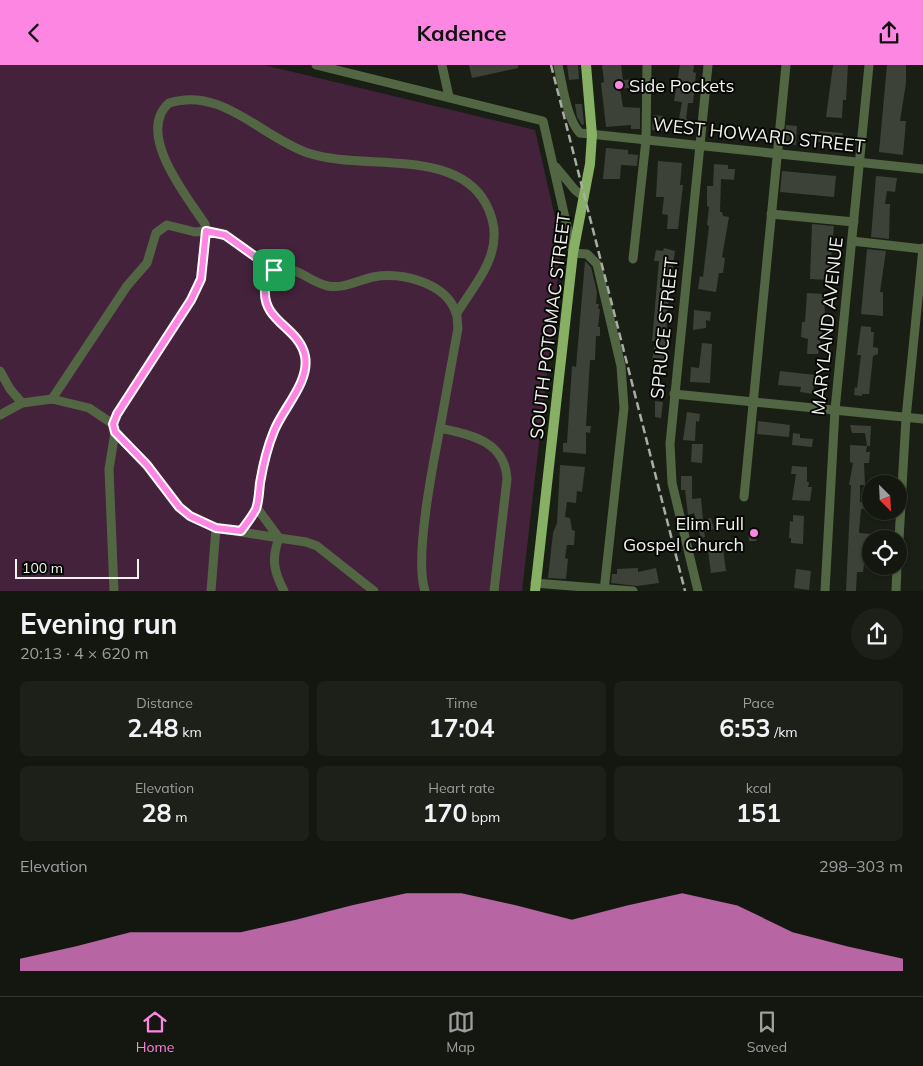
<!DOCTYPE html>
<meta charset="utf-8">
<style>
:root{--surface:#141710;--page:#1d2019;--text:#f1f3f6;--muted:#9d9f9f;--line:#333630;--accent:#fd86e2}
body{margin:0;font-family:Mulish,sans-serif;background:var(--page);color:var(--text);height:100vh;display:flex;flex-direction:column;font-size:19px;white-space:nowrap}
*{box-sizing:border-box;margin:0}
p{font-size:16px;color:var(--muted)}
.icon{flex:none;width:28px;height:28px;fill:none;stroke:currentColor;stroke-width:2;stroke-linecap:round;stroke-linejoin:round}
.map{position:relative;height:526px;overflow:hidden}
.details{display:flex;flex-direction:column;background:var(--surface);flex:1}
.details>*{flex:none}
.needle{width:32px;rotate:156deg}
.tools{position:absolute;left:862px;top:410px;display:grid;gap:10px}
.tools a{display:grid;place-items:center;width:45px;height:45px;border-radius:50%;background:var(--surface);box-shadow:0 1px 4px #0004,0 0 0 1px var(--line);font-size:25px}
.scale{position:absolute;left:15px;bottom:12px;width:124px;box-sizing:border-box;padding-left:5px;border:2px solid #eff3ec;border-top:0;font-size:14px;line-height:18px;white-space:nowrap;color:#eff3ec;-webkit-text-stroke:4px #070805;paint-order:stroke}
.pin{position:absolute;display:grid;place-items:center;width:42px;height:42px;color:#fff;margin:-21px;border-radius:10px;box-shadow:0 2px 8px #0006}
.round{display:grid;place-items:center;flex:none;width:52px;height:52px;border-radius:26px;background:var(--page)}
.head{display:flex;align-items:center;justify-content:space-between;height:85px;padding:0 20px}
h1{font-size:28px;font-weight:700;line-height:38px}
.stats{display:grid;grid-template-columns:repeat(3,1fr);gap:8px;height:85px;padding:5px 20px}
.stats div{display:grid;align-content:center;border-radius:8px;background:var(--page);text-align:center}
.stats b{font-size:25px;font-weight:700}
.stats small{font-size:14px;font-weight:400}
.stats p{font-size:14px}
.chart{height:140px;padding:10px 20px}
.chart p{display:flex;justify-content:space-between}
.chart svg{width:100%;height:90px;margin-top:5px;fill:var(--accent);opacity:.7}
header{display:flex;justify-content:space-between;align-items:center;height:65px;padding:0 20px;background:var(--accent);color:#111;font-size:22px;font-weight:700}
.dock{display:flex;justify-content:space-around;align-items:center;height:70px;border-top:1px solid var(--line);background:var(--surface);font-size:14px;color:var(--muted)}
.dock a{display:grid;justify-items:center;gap:2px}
.dock .current{color:var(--accent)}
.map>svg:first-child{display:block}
</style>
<header><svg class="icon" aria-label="back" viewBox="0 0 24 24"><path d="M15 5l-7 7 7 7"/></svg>Kadence<svg class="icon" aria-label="share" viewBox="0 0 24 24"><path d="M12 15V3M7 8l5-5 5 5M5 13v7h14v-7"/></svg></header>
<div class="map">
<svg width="923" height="526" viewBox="0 0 923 526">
<rect width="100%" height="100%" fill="#1a1f16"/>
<polygon fill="#44223c" points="0,0 264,0 535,65 560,174 560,194 522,526 0,526"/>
<g fill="#3c4238">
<polygon points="469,0 518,0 518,3 472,13"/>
<polygon points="567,0 578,0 579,14 569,15"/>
<polygon points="602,0 621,0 623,15 636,14 637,22 620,24 623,42 640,43 640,64 631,64 631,60 606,62 601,18 604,17"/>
<polygon points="680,0 694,0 693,7 696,8 693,38 688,38 686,54 691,54 689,66 677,65 682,37 674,36"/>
<polygon points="833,0 848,0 846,35 843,35 842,53 826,52"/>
<polygon points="887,0 906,0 906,18 900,56 906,56 903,90 879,87"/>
<polygon points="575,39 582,39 584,59 582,60 577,52"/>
<polygon points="653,50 663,51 662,66 652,65"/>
<polygon points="786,60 797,61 796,80 785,79"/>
<polygon points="819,66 843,68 842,79 818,77"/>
<polygon points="606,83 628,85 628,89 638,90 637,101 621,100 620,114 603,114"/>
<polygon points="658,96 682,98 680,120 683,120 678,164 667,164 668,150 662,149 664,132 656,132"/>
<polygon points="714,99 728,100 728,104 735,104 734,115 721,114 720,147 722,147 723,151 729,152 722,192 725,193 723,208 719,208 716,227 698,224 700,211 703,212 709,161 707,160 709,142 707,141 707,121 713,121"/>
<polygon points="782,106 836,111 834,132 780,127"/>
<polygon points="876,111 897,113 895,127 887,126 885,139 890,139 889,174 871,172"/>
<polygon points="812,159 834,161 829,215 810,214"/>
<polygon points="664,183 675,186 668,240 664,298 652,297 655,276 652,276 659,196 654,196 656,185 663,186"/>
<polygon points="867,184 886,186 880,227 883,227 883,251 861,249"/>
<polygon points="585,196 591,202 597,227 596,239 599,239 598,244 600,244 598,262 600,262 600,271 596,271 595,295 590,295 586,361 591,361 590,368 586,367 586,389 563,387 563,378 567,378 572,301 576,302"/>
<polygon points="807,228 824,229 825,250 818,289 807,289 808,274 801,272 802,257 805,257"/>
<polygon points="694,245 711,247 710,256 706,255 706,263 693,265"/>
<polygon points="861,261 871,262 871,267 874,267 873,282 878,283 878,289 873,291 869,329 862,329 862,331 854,330 855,322 857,323 861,290 857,290"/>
<polygon points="702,278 712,279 710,318 690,317 691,302 699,303"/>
<polygon points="780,306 815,310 813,329 800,327 801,322 778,320"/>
<polygon points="655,336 663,337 661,353 655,352"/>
<polygon points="687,347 700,349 699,357 696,356 695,376 683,375"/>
<polygon points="758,356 790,360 789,372 757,369"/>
<polygon points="850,360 871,361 870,381 867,381 865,368 852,368"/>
<polygon points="793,368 800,369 800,373 813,374 812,382 792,380"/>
<polygon points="692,379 703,379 702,398 691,397"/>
<polygon points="850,380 867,381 866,387 870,387 869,398 864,398 865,420 860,420 860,437 866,437 866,444 861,444 859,466 859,468 871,469 871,478 867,478 863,507 857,507 856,526 846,526 851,420 849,420 853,398 850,397"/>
<polygon points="560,400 585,402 582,427 577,426 576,438 567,437 565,452 570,453 572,465 575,466 574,480 567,480 565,493 568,494 566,514 548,513 553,468 557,458"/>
<polygon points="792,401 807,402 807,417 809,417 808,422 812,422 810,436 792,435 796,409 791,409"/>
<polygon points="681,411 692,411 692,434 701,433 703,455 711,453 714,464 704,467 705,472 701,473 694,448 688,450 685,425 681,425"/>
<polygon points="793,450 804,451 803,479 791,478 791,473 789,473 790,456 793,457"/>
<polygon points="748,465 759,465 756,476 749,476"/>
<polygon points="723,483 726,506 711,508 708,485"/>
<polygon points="638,503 638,507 656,503 659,518 637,521 611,518 612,509 617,509 617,504"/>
<polygon points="796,504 811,506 809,525 794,523"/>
</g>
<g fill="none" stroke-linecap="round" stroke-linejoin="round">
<g stroke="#536643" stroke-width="9">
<polyline points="316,0 543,56 573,188 587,189 597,199 621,301 624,343 604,526"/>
<polyline points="442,0 449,32"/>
<path d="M 558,0 C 562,18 567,55 580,68 L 923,104"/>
<polyline points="556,102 575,125 584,132"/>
<polyline points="771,149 854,157"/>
<polygon points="167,160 195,167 206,166 201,214 191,235 117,349 113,359 89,343 52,334 127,221 147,198 156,168"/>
<polyline points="852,176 923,184"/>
<polyline points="633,194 646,75 647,0"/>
<path d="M 274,205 L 225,170 L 206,166 L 205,159 C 187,132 135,68 169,38 C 222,21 261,72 308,88 C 361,106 456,82 486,139 C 509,182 479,213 457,248"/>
<polyline points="0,306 10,324 22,338"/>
<polyline points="674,329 923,354"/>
<polyline points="0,350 22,338 52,334"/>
<polyline points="744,432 786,0"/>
<polyline points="257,443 279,473"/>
<polyline points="216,463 279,473"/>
<path d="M 241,466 C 247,459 252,452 256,444 C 259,436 259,426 260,418 C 263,400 267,383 274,366 C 283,343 311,317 305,291 C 299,263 263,257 265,225 C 266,217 268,211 274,205 C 299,200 306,216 328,221 C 343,224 359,215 373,212 C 401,207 446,217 456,248 C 458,252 457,259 458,263 L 440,363"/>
<polyline points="899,474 906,353 923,183"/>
<polyline points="535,518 633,526"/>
<polyline points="114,526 109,404 115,367 147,400 179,442 190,451 216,463 211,526"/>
<path d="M 284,526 C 274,507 271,494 279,473 L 306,477 L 317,481 L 374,526"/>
<path d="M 425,526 C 414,494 433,399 440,363 C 471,370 505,376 507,414 L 494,526"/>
<polyline points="698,526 672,418 670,379 708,0"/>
<polyline points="825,526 835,345 869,0"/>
<polyline points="896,526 897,501"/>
</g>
<polyline stroke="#88b064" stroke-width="10" points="535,526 573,188 590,99 592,70 586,0"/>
<polyline stroke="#a7aca4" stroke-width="2.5" stroke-dasharray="8 4" stroke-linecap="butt" points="551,0 685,526"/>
</g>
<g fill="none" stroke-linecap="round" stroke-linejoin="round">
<g stroke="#fff" stroke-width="10">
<path id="route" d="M 206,166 L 225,170 L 274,205 C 268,211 266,217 265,225 C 263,257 299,262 305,291 C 310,317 283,343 274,366 C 267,383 263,400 260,418 C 259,426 259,436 256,444 C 252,452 246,459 241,466 L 216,463 L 190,451 L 179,442 L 147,400 L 115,367 L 113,359 L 117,349 L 191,235 L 201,214 Z"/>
</g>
<use href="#route" stroke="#fd86e2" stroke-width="6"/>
</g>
<g fill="#fd86e2" stroke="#070805" stroke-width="2">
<circle cx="619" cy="20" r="5"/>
<circle cx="754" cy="468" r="5"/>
</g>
<g text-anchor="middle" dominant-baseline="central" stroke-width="4" stroke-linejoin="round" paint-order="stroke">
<g font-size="18" fill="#eff3ec" stroke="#070805" text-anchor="start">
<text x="629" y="20">Side Pockets</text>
<text x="744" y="458" text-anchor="end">Elim Full<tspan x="744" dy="21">Gospel Church</tspan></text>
</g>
<g font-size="18" fill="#eff3ec" stroke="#070805">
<text transform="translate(759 70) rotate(6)">WEST HOWARD STREET</text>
<text transform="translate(550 261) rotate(-83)">SOUTH POTOMAC STREET</text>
<text transform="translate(827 261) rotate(-84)">MARYLAND AVENUE</text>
<text transform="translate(664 263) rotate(-84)">SPRUCE STREET</text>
</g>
</g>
</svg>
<div class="tools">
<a><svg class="needle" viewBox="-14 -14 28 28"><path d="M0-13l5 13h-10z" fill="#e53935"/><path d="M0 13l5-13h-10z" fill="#9d9f9f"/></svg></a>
<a><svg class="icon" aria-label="locate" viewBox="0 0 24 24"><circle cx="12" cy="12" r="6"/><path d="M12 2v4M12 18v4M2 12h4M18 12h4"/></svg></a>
</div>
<div class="scale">100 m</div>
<div class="pin" style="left:274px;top:205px;background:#1e9e55"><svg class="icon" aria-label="arrive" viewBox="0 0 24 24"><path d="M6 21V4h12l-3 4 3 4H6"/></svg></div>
</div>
<section class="details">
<div class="head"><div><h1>Evening run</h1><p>20:13 · 4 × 620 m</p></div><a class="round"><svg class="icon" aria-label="share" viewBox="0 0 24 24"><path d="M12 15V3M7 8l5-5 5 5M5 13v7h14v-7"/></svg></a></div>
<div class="stats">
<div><p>Distance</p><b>2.48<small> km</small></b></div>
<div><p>Time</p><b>17:04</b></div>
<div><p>Pace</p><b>6:53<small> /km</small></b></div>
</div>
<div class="stats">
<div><p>Elevation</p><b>28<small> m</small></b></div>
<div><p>Heart rate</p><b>170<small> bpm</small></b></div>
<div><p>kcal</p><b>151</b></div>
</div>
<div class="chart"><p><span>Elevation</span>298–303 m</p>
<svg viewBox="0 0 160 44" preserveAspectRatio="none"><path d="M0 44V38L10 32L20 25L30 25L40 25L50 19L60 12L70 6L80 6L90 12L100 19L110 12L120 6L130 12L140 25L150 32L160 38V44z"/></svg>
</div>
</section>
<nav class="dock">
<a class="current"><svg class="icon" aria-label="home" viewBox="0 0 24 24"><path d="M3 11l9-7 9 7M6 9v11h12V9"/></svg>Home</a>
<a><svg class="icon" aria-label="map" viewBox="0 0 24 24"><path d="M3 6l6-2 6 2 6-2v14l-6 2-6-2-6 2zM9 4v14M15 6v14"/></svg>Map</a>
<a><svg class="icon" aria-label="saved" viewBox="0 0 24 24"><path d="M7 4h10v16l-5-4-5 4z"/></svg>Saved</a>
</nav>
